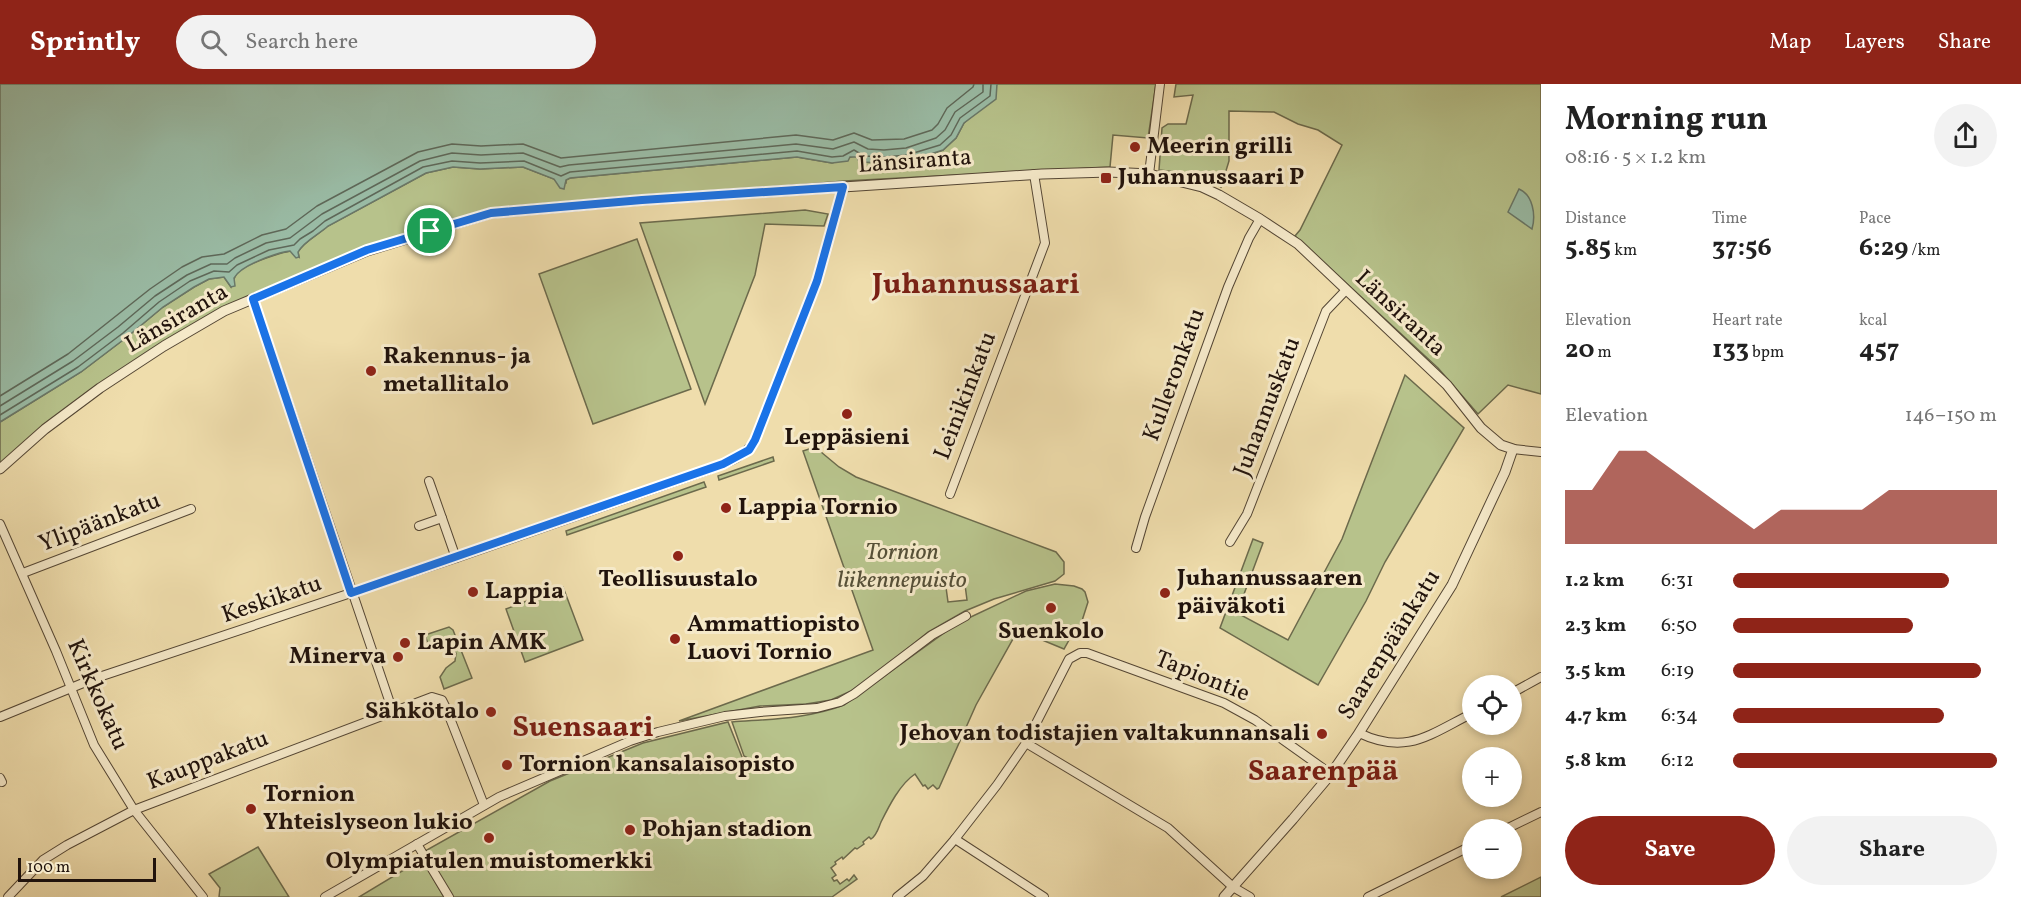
<!DOCTYPE html>
<meta charset="utf-8">
<style>
:root{--surface:#fff;--page:#f2f2f2;--text:#222;--muted:#767676;--accent:#8f2418}
body{margin:0;font-family:Vollkorn,serif;background:var(--page);color:var(--text);height:100vh;display:flex;flex-direction:column;font-size:22px;white-space:nowrap}
*{box-sizing:border-box;margin:0}
p{font-size:20px;color:var(--muted)}
.icon{flex:none;width:33px;height:33px;fill:none;stroke:currentColor;stroke-width:2;stroke-linecap:round;stroke-linejoin:round}
.map{position:relative;flex:1;overflow:hidden}
.sheet{display:flex;flex-direction:column;background:var(--surface);width:480px}
.sheet>*{flex:none}
.fabs{position:absolute;left:1462px;top:591px;display:grid;gap:12px}
.fabs a{display:grid;place-items:center;width:60px;height:60px;border-radius:50%;background:var(--surface);box-shadow:0 3px 9px #0003;font-size:30px}
.scale{position:absolute;left:18px;bottom:15px;width:138px;box-sizing:border-box;padding-left:6px;border:3px solid #21130c;border-top:0;font-size:16px;line-height:21px;white-space:nowrap;color:#21130c;-webkit-text-stroke:4px #f5e9c9;paint-order:stroke}
.pin{position:absolute;display:grid;place-items:center;width:51px;height:51px;color:#fff;margin:-26px;border:3px solid #fff;border-radius:50%;box-shadow:0 2px 6px #0007}
.round{display:grid;place-items:center;flex:none;width:63px;height:63px;border-radius:32px;background:var(--page)}
.summary{display:flex;align-items:center;justify-content:space-between;height:102px;padding:0 24px}
h1{font-size:33px;font-weight:700;line-height:45px}
.metrics{display:grid;grid-template-columns:repeat(3,1fr);gap:9px;height:102px;padding:6px 24px}
.metrics div{display:grid;align-content:center}
.metrics b{font-size:26px;font-weight:700}
.metrics small{font-size:16px;font-weight:400}
.metrics p{font-size:16px}
.chart{height:168px;padding:12px 24px}
.chart p{display:flex;justify-content:space-between}
.chart svg{width:100%;height:108px;margin-top:6px;fill:var(--accent);opacity:.7}
.button{display:flex;gap:12px;margin-top:auto;padding:12px 24px}
.button a{flex:1;height:69px;border-radius:36px;background:var(--accent);color:#fff;font-size:24px;font-weight:700;line-height:69px;text-align:center}
.button a+a{background:var(--page);color:var(--text)}
ul{padding:0 24px;list-style:none;font-size:20px}
li{display:grid;grid-template-columns:96px 72px 1fr;align-items:center;height:45px}
li i{height:15px;border-radius:8px;background:var(--accent)}
header{display:flex;align-items:center;gap:36px;box-sizing:border-box;height:84px;padding:0 30px;background:var(--accent);color:#fff}
header strong{font-size:28px}
nav{display:flex;gap:33px;margin-inline-start:auto;font-size:21px}
.search{width:420px;height:54px;background:var(--page);display:flex;align-items:center;gap:15px;box-sizing:border-box;padding:0 21px;border-radius:33px;color:var(--muted);font-size:22px}
main{display:flex;flex:1;min-height:0}
.map>svg:first-child{display:block}
</style>
<header>
<strong>Sprintly</strong>
<div class="search"><svg class="icon" aria-label="search" viewBox="0 0 24 24"><circle cx="10" cy="10" r="6"/><path d="M15 15l6 6"/></svg>Search here</div>
<nav><a>Map</a><a>Layers</a><a>Share</a></nav>
</header>
<main>
<div class="map">
<svg width="1541" height="813" viewBox="0 0 1541 813">
<rect width="100%" height="100%" fill="#efddac"/>
<filter id="stains"><feTurbulence type="fractalNoise" baseFrequency=".00333" numOctaves="4"/><feColorMatrix values="0 0 0 0 .2 0 0 0 0 .09 0 0 0 0 .02 0 0 0 .5 -.17"/></filter>
<radialGradient id="worn" r=".72"><stop offset=".6" stop-color="#630" stop-opacity="0"/><stop offset="1" stop-color="#630" stop-opacity=".3"/></radialGradient>
<g fill="#b7c28b" stroke="#6c6a4c" stroke-width="1.5" fill-rule="evenodd">
<path d="M 997,0 L 1156,0 L 1148,54 L 1113,51 L 1110,83 L 844,97 L 491,127 L 366,163 L 224,224 L 163,259 L 0,381 L 0,338 L 81,288 L 127,253 L 163,223 L 194,203 L 209,195 L 224,193 L 231,203 C 233,197 235,190 240,186 C 251,179 278,169 291,167 L 299,173 L 298,168 C 304,157 318,151 328,142 L 426,89 L 453,83 L 480,85 L 523,83 L 554,95 L 558,99 L 566,99 L 566,96 L 570,94 L 797,73 L 832,79 L 854,72 L 885,79 L 909,77 L 943,66 L 956,54 L 964,39 L 979,26 Z"/>
<polygon points="1176,0 1541,0 1541,310 1508,301 1478,330 1438,284 1295,152 1300,146 1342,61 1318,46 1298,40 1274,28 1229,27 1229,77 1221,103 1201,91 1159,86 1162,44 1168,40 1186,40 1193,11 1174,13"/>
<polygon points="805,126 828,130 824,142 765,140 755,191 705,320 640,139"/>
<polygon points="637,155 691,305 593,340 539,190"/>
<polygon points="1405,291 1464,344 1385,478 1366,517 1318,601 1220,544 1253,455 1263,459 1237,529 1288,556 1342,455"/>
<path d="M 815,363 L 839,383 L 856,393 L 1056,468 L 1064,478 L 1064,490 L 1055,497 L 994,515 L 965,527 L 928,548 L 880,587 L 851,607 L 831,616 L 806,620 L 760,622 L 679,637 L 873,566 L 803,367 ZM 964,493 L 967,516 L 948,518 L 945,496 Z"/>
<polygon points="773,373 774,377 719,396 718,392"/>
<polygon points="704,398 706,403 567,451 566,447"/>
<path d="M 1055,500 L 1074,502 L 1082,505 L 1085,508 L 1088,518 L 1080,543 L 1073,549 L 1064,565 L 1018,546 L 976,621 L 939,704 L 937,705 L 933,701 L 928,705 L 925,701 L 923,702 L 915,690 C 900,700 889,722 881,738 C 878,745 877,751 871,755 L 869,753 L 863,758 L 864,760 L 857,765 L 855,764 L 843,775 L 842,773 L 835,778 L 836,780 L 831,784 L 836,791 L 832,794 L 834,797 L 837,796 L 840,800 L 847,795 L 849,797 L 854,791 L 857,795 L 832,813 L 451,813 L 425,767 L 550,697 L 643,659 L 728,638 L 742,673 L 740,678 L 742,683 L 748,686 L 751,681 L 750,675 L 744,672 L 732,638 C 770,635 807,635 844,621 L 958,539 L 1026,507 Z"/>
<polygon points="563,503 583,556 525,578 506,525"/>
<polygon points="449,543 453,546 472,594 444,605 440,593 446,584 455,577 456,569 450,565 440,566 429,563 425,551"/>
<polygon points="258,763 289,813 219,813 220,804 209,790"/>
<polygon points="422,775 444,813 359,813"/>
<polygon points="1541,793 1541,813 1501,813"/>
</g>
<g fill="#9abca6" stroke="#6a7868" stroke-width="1.5">
<path d="M 0,0 L 997,0 L 996,15 L 964,39 L 956,54 L 943,66 L 909,77 L 885,79 L 859,78 L 857,73 L 850,73 L 848,77 L 832,79 L 797,73 L 570,94 L 566,96 L 564,105 L 560,104 L 554,95 L 523,83 L 480,85 L 453,83 L 426,89 L 328,142 C 318,151 304,157 298,168 L 299,173 L 296,174 L 290,167 C 276,169 241,181 234,194 L 235,202 L 231,203 L 224,193 L 209,195 L 194,203 L 163,223 L 127,253 L 81,288 L 0,338 Z"/>
<path d="M 1519,105 C 1533,111 1536,131 1532,145 L 1508,128 Z"/>
</g>
<g fill="none" stroke-linecap="round" stroke-linejoin="round">
<g stroke="#5e6859" stroke-width="1.5">
<polyline points="0,312 68,270 150,205 182,183 202,173 224,170 262,151 286,145 317,122 418,68 452,60 481,62 523,60 561,74 796,51 833,56 854,49 872,56 904,55 932,46 938,40 947,24 973,3 974,0"/>
<polyline points="0,322 73,277 118,243 155,212 187,191 211,180 227,180 235,174 266,159 290,154 322,130 420,77 452,69 481,71 523,69 560,83 569,81 796,60 833,65 854,58 868,65 884,66 906,64 936,54 945,46 955,28 983,8 983,0"/>
<polyline points="0,331 78,283 123,249 159,218 190,197 214,187 229,188 237,181 269,166 294,161 300,155 313,147 325,137 423,83 452,77 480,79 524,77 561,92 570,88 797,67 832,73 843,72 854,66 864,72 885,73 907,71 940,61 951,51 960,34 990,12 991,0"/>
</g>
<g stroke="#544634" stroke-width="10">
<g id="minor">
<polyline points="1149,90 1160,0"/>
<polyline points="253,215 393,628"/>
<polyline points="1513,365 1541,368"/>
<polyline points="429,397 456,474"/>
<polyline points="950,410 1045,159 1034,90"/>
<polyline points="0,440 56,567 94,661 134,726 203,813"/>
<polyline points="419,442 442,434"/>
<polyline points="1230,458 1247,430 1326,227 1346,206"/>
<polyline points="1136,464 1145,433 1228,203 1249,154 1260,135"/>
<polyline points="23,489 191,425"/>
<polyline points="1512,609 1541,593"/>
<path d="M 0,633 L 93,595 L 456,474 L 708,386 C 726,379 744,374 755,356 L 817,197 L 843,103"/>
<path d="M 1359,649 C 1407,672 1430,650 1473,629"/>
<polyline points="1026,659 1168,744 1233,803 1250,813"/>
<polyline points="0,694 2,698"/>
<polyline points="1504,746 1541,728"/>
<polyline points="955,755 1044,813"/>
<polyline points="417,760 449,813"/>
<polyline points="8,813 43,776 67,761 134,726 432,613 442,616 446,624 484,721"/>
<polyline points="325,813 499,713 630,657 658,648 725,632 760,628 817,624 840,618 854,610 932,551 966,532"/>
<polyline points="897,813 923,792 955,755 997,701 1026,659 1069,575 1080,569 1087,569 1224,619 1255,636 1331,690"/>
<polyline points="1368,813 1473,761"/>
</g>
</g>
<g stroke="#544634" stroke-width="11">
<polyline id="tertiary" points="0,385 45,345 100,304 164,262 224,227 367,167 491,129 642,116 843,103 1042,90 1109,88 1149,90 1202,103 1219,111 1260,135 1298,160 1447,301 1481,344 1501,361 1513,365 1505,388 1452,501 1359,649 1331,690 1293,735 1224,813"/>
</g>
<use href="#minor" stroke="#f5e9c9" stroke-width="8"/>
<use href="#tertiary" stroke="#f5e9c9" stroke-width="9"/>
</g>
<g fill="none" stroke-linecap="round" stroke-linejoin="round">
<g stroke="#fff" stroke-width="12">
<polygon id="route" points="843,103 817,197 755,356 749,366 723,380 351,509 253,215 367,166 491,129 642,116"/>
</g>
<use href="#route" stroke="#1a73e8" stroke-width="8"/>
</g>
<g fill="#8f2418" stroke="#f5e9c9" stroke-width="2">
<circle cx="1135" cy="63" r="6"/>
<rect x="1100" y="88" width="12" height="12" rx="3"/>
<circle cx="371" cy="287" r="6"/>
<circle cx="847" cy="330" r="6"/>
<circle cx="726" cy="424" r="6"/>
<circle cx="678" cy="472" r="6"/>
<circle cx="473" cy="508" r="6"/>
<circle cx="1165" cy="509" r="6"/>
<circle cx="1051" cy="524" r="6"/>
<circle cx="675" cy="555" r="6"/>
<circle cx="405" cy="559" r="6"/>
<circle cx="398" cy="573" r="6"/>
<circle cx="491" cy="628" r="6"/>
<circle cx="1322" cy="650" r="6"/>
<circle cx="507" cy="681" r="6"/>
<circle cx="251" cy="725" r="6"/>
<circle cx="630" cy="746" r="6"/>
<circle cx="489" cy="754" r="6"/>
</g>
<g text-anchor="middle" dominant-baseline="central" stroke-width="6" stroke-linejoin="round" paint-order="stroke">
<g font-size="24" font-weight="bold" fill="#21130c" stroke="#f5e9c9" text-anchor="start">
<text x="1147" y="63">Meerin grilli</text>
<text x="1118" y="94">Juhannussaari P</text>
<text x="383" y="273">Rakennus- ja<tspan x="383" dy="28">metallitalo</tspan></text>
<text x="847" y="354" text-anchor="middle">Leppäsieni</text>
<text x="738" y="424">Lappia Tornio</text>
<text x="1177" y="495">Juhannussaaren<tspan x="1177" dy="28">päiväkoti</tspan></text>
<text x="678" y="496" text-anchor="middle">Teollisuustalo</text>
<text x="485" y="508">Lappia</text>
<text x="687" y="541">Ammattiopisto<tspan x="687" dy="28">Luovi Tornio</tspan></text>
<text x="1051" y="548" text-anchor="middle">Suenkolo</text>
<text x="417" y="559">Lapin AMK</text>
<text x="386" y="573" text-anchor="end">Minerva</text>
<text x="479" y="628" text-anchor="end">Sähkötalo</text>
<text x="1310" y="650" text-anchor="end">Jehovan todistajien valtakunnansali</text>
<text x="519" y="681">Tornion kansalaisopisto</text>
<text x="263" y="711">Tornion<tspan x="263" dy="28">Yhteislyseon lukio</tspan></text>
<text x="642" y="746">Pohjan stadion</text>
<text x="489" y="778" text-anchor="middle">Olympiatulen muistomerkki</text>
</g>
<g font-size="24" fill="#21130c" stroke="#f5e9c9">
<text transform="translate(915 78) rotate(-4)">Länsiranta</text>
<text transform="translate(1400 230) rotate(43)">Länsiranta</text>
<text transform="translate(177 235) rotate(-30)">Länsiranta</text>
<text transform="translate(1175 291) rotate(-70)">Kulleronkatu</text>
<text transform="translate(966 312) rotate(-69)">Leinikinkatu</text>
<text transform="translate(1268 323) rotate(-69)">Juhannuskatu</text>
<text transform="translate(100 439) rotate(-21)">Ylipäänkatu</text>
<text transform="translate(272 516) rotate(-19)">Keskikatu</text>
<text transform="translate(1390 561) rotate(-58)">Saarenpäänkatu</text>
<text transform="translate(1202 593) rotate(22)">Tapiontie</text>
<text transform="translate(97 611) rotate(66)">Kirkkokatu</text>
<text transform="translate(208 677) rotate(-21)">Kauppakatu</text>
</g>
<g font-size="24" font-style="italic" fill="#565038" stroke="#f5e9c9">
<text x="902" y="469">Tornion<tspan x="902" dy="28">liikennepuisto</tspan></text>
</g>
<g font-size="30" font-weight="bold" fill="#7a1f14" stroke="#f5e9c9">
<text x="976" y="201">Juhannussaari</text>
<text x="583" y="644">Suensaari</text>
<text x="1323" y="688">Saarenpää</text>
</g>
</g>
<rect width="100%" height="100%" filter="url(#stains)"/>
<rect width="100%" height="100%" fill="url(#worn)"/>
</svg>
<div class="fabs">
<a><svg class="icon" aria-label="locate" viewBox="0 0 24 24"><circle cx="12" cy="12" r="6"/><path d="M12 2v4M12 18v4M2 12h4M18 12h4"/></svg></a>
<a>+</a>
<a>−</a>
</div>
<div class="scale">100 m</div>
<div class="pin" style="left:430px;top:147px;background:#1e9e55"><svg class="icon" aria-label="arrive" viewBox="0 0 24 24"><path d="M6 21V4h12l-3 4 3 4H6"/></svg></div>
</div>
<section class="sheet">
<div class="summary"><div><h1>Morning run</h1><p>08:16 · 5 × 1.2 km</p></div><a class="round"><svg class="icon" aria-label="share" viewBox="0 0 24 24"><path d="M12 15V3M7 8l5-5 5 5M5 13v7h14v-7"/></svg></a></div>
<div class="metrics">
<div><p>Distance</p><b>5.85<small> km</small></b></div>
<div><p>Time</p><b>37:56</b></div>
<div><p>Pace</p><b>6:29<small> /km</small></b></div>
</div>
<div class="metrics">
<div><p>Elevation</p><b>20<small> m</small></b></div>
<div><p>Heart rate</p><b>133<small> bpm</small></b></div>
<div><p>kcal</p><b>457</b></div>
</div>
<div class="chart"><p><span>Elevation</span>146–150 m</p>
<svg viewBox="0 0 160 44" preserveAspectRatio="none"><path d="M0 44V22L10 22L20 6L30 6L40 14L50 22L60 30L70 38L80 30L90 30L100 30L110 30L120 22L130 22L140 22L150 22L160 22V44z"/></svg>
</div>
<ul>
<li><b>1.2 km</b>6:31<i style="width:82%"></i></li>
<li><b>2.3 km</b>6:50<i style="width:68%"></i></li>
<li><b>3.5 km</b>6:19<i style="width:94%"></i></li>
<li><b>4.7 km</b>6:34<i style="width:80%"></i></li>
<li><b>5.8 km</b>6:12<i style="width:100%"></i></li>
</ul>
<div class="button"><a>Save</a><a>Share</a></div>
</section>
</main>
